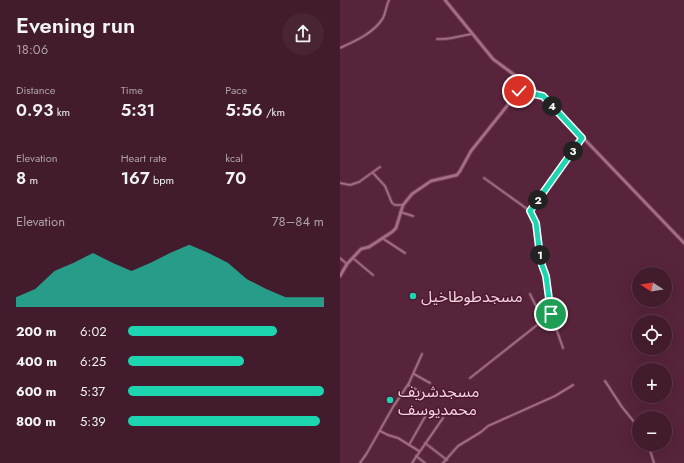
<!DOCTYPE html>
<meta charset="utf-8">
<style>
:root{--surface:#421b2c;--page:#492434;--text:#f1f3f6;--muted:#aea1a9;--line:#5a3948;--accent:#1dd5b1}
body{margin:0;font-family:Jost,"Noto Sans Arabic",sans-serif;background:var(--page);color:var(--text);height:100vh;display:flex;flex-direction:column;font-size:15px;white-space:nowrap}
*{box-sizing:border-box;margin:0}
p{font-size:13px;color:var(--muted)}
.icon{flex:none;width:22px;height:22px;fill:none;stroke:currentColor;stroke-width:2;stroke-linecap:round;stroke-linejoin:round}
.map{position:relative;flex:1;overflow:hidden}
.sheet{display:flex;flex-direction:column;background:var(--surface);width:340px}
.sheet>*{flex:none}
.needle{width:26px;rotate:282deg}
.fabs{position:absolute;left:292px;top:267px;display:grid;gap:8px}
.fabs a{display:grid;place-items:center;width:40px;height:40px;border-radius:50%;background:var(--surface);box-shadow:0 4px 16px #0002,0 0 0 1px var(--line);font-size:20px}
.pin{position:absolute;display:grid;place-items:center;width:34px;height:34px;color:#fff;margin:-17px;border:2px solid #fff;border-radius:50%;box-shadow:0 1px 4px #0007}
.km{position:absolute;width:20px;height:20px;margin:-10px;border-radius:50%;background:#222;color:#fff;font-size:11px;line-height:20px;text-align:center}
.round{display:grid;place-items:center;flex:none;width:42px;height:42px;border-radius:21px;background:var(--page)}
.headline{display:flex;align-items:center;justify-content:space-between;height:68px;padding:0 16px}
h1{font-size:22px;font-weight:600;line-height:30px}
.stats{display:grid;grid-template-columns:repeat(3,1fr);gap:6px;height:68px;padding:4px 16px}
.stats div{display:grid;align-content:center}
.stats b{font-size:17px;font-weight:600}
.stats small{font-size:11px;font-weight:400}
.stats p{font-size:11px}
.chart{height:112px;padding:8px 16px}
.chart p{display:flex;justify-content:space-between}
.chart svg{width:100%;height:72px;margin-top:4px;fill:var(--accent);opacity:.7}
ul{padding:0 16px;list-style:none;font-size:13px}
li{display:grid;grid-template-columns:64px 48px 1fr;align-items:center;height:30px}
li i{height:10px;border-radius:5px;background:var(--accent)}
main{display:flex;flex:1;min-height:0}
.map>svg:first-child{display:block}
</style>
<main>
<section class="sheet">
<div class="headline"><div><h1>Evening run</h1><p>18:06</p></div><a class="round"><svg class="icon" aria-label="share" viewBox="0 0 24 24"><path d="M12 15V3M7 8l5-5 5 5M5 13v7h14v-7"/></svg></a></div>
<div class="stats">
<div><p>Distance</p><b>0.93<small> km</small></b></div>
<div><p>Time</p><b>5:31</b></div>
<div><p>Pace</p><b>5:56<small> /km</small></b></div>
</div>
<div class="stats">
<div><p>Elevation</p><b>8<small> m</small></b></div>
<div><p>Heart rate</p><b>167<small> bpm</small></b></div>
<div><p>kcal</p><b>70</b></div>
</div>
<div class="chart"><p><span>Elevation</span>78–84 m</p>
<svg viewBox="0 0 160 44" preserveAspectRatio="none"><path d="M0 44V38L10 33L20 22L30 17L40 11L50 17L60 22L70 17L80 11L90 6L100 11L110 17L120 27L130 33L140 38L150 38L160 38V44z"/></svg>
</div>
<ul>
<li><b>200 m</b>6:02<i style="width:76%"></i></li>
<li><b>400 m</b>6:25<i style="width:59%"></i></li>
<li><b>600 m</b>5:37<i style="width:100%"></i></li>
<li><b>800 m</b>5:39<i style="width:98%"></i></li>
</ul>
</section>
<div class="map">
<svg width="344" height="463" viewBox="0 0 344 463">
<rect width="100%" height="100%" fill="#58243b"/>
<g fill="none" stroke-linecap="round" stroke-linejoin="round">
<g stroke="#72455a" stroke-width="3.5">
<g id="street">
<path d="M 97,39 C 111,40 118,36 132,34"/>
<path d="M 0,48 C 15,41 34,33 43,18 C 46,12 46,6 49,0"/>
<polyline points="33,173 45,186 52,203 55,205 63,205"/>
<polyline points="144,178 190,211 196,223 200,256 202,265 206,277 211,314 223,348"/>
<polyline points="0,183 10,185 19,182 40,167"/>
<polyline points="190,211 242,138"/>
<polyline points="60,212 73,216"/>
<polyline points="42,238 65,253"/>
<polyline points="0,258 7,264"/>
<polyline points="14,259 33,275"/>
<polyline points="190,294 198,310 204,320"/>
<polyline points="74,374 90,383"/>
<polyline points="130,378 211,314"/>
<polyline points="265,381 282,407 299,428"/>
<polyline points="68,385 86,395"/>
<polyline points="40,431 48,435 58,438 79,451"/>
<polyline points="85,443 107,460"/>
<polyline points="308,444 314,463"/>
<polyline points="69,445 86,415"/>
<polyline points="76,456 85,463"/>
<polyline points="20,463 27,453 53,407 69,383 82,354"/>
<polyline points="72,463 103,418"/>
<polyline points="103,463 118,446 141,432 148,426 215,396 233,385"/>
</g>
</g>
<g stroke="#72455a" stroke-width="4.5">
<g id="secondary">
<polyline points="105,0 153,59 203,96 344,243"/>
<polyline points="0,276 7,264 21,249 29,247 52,232 56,228 63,205 72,194 91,181 117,175 120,171 131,151 179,91 201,96"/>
</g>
</g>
<use href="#street" stroke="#aa6e86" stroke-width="1.5"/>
<use href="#secondary" stroke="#aa6e86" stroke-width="2.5"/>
</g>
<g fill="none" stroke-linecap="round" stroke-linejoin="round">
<g stroke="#fff" stroke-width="8">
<polyline id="route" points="179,91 203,96 242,138 190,211 196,223 200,256 202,265 206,276 211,314"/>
</g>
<use href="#route" stroke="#1dd5b1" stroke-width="5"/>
</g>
<g fill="#1dd5b1" stroke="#4c1931" stroke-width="1.5">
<circle cx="73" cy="296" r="4"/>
<circle cx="50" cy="400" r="4"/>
</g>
<g text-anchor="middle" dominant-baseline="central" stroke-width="3" stroke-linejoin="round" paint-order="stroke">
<g font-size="16" fill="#f4d2de" stroke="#4c1931" text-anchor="start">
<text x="81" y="296">مسجدطوطاخیل</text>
<text x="58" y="391">مسجدشریف<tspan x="58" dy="18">محمدیوسف</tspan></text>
</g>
</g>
</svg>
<div class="fabs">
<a><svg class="needle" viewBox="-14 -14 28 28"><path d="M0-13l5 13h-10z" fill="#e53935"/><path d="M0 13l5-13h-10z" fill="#aea1a9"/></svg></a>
<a><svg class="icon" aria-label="locate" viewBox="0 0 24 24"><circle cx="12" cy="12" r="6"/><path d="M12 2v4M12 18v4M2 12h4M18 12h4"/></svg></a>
<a>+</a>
<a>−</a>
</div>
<div class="pin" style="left:211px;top:314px;background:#1e9e55"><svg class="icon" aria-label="arrive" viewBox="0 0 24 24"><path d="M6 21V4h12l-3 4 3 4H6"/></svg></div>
<div class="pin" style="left:179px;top:91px;background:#d93025"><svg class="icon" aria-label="check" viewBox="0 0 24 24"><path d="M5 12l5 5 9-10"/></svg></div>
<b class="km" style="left:200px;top:255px">1</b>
<b class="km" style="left:198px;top:200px">2</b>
<b class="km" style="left:233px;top:151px">3</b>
<b class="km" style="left:212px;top:106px">4</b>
</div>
</main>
